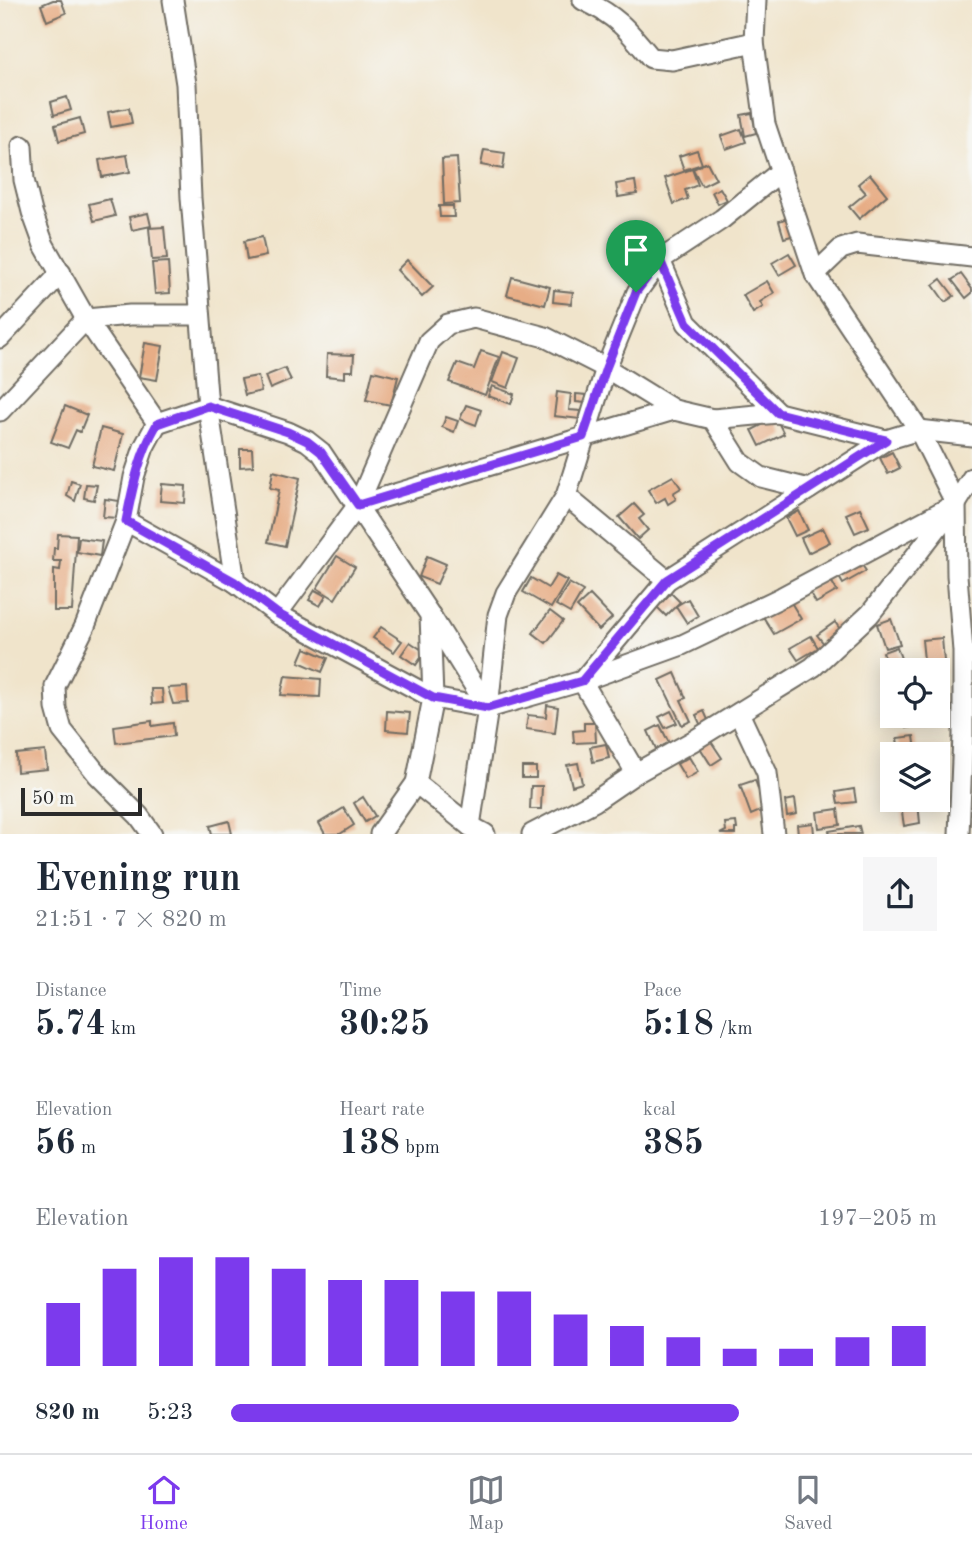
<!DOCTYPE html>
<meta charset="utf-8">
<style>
:root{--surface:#fff;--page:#f6f6f7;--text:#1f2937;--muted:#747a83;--line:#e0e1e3;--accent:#7c3aed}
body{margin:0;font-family:"Old Standard TT",serif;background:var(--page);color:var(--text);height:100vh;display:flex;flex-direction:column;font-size:26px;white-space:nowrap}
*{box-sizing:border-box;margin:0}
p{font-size:23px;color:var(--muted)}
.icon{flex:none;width:38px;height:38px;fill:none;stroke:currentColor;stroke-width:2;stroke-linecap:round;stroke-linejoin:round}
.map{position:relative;height:834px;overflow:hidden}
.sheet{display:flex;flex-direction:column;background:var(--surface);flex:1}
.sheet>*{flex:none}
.fabs{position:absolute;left:880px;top:658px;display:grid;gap:14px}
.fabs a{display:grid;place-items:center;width:70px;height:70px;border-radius:0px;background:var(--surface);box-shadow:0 4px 18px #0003;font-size:35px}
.scale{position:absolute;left:21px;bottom:18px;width:121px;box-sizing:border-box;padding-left:7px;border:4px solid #2b2b2b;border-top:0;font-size:19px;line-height:24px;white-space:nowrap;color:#2b2b2b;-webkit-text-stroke:5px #f6f6f2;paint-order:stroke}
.pin{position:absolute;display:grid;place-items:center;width:60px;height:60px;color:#fff;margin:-72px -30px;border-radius:50% 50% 50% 0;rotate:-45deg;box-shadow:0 0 7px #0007}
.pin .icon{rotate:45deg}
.round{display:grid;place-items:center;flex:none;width:74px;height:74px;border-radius:0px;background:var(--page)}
.overview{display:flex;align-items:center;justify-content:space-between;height:119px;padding:0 35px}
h1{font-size:38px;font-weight:600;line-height:52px}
.figures{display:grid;grid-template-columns:repeat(3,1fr);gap:10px;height:119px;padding:7px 35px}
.figures div{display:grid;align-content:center}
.figures b{font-size:35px;font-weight:600}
.figures small{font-size:19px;font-weight:400}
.figures p{font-size:19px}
.chart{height:196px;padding:14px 35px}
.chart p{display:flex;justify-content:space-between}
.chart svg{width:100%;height:126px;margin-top:7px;stroke:var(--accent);stroke-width:6}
ul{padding:0 35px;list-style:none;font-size:23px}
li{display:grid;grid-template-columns:112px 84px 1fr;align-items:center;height:52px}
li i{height:18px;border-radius:9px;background:var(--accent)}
.dock{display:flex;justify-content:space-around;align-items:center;height:98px;border-top:2px solid var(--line);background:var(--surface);font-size:19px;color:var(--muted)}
.dock a{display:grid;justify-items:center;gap:4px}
.dock .selected{color:var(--accent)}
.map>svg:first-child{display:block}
</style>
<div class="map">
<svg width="972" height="834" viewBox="0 0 972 834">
<rect width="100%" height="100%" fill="#f6f6f2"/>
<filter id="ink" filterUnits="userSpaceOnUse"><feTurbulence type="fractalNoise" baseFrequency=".0143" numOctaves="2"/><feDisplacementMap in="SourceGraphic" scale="14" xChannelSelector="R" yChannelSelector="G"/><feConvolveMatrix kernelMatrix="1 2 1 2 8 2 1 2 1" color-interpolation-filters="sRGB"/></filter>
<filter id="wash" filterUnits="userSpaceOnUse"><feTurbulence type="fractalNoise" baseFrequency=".00686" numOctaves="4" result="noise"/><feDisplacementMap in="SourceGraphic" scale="28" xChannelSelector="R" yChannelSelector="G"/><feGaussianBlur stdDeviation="1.57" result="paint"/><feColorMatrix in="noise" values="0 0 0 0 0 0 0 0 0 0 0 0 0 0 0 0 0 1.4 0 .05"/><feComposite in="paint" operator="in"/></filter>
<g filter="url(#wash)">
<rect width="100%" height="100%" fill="#f0e4cb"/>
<g id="blocks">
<g fill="#e7ad86">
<polygon points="53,0 61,0 66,13 47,21 41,5"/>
<polygon points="67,97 71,110 54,115 51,102"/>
<polygon points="129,108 132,123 111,127 108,112"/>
<polygon points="752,113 756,133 745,136 741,115"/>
<polygon points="80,118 84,134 59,141 55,125"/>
<polygon points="741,129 746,142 726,149 721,136"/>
<polygon points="484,150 505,153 503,169 481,165"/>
<polygon points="697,150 702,164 684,170 679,156"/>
<polygon points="127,155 130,172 102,177 99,160"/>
<polygon points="457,158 460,203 444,204 442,159"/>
<polygon points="707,162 716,179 702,186 693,169"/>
<polygon points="692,169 698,185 685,190 688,199 674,204 665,178"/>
<polygon points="870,174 887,195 859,219 849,207 866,193 858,184"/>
<polygon points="635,181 637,194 618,197 616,184"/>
<polygon points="720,188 727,200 718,204 712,192"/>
<polygon points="110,199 115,216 94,221 89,204"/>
<polygon points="439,206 453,206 454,217 440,217"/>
<polygon points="148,213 151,226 132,230 129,217"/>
<polygon points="790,217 795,235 784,238 779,221"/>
<polygon points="164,227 167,259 152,260 149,228"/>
<polygon points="262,237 266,256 247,260 244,241"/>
<polygon points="789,253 796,265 779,275 772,263"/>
<polygon points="407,260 433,287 422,297 397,270"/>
<polygon points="168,262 170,293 155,294 152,263"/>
<polygon points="961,274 972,289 972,293 966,298 952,280"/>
<polygon points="512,277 550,287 545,305 507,295"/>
<polygon points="941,279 954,296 945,302 933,285"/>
<polygon points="767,281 774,293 760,302 763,307 753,313 743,295"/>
<polygon points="554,290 573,292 571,304 553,302"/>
<polygon points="145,343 163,346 157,380 139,377"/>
<polygon points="481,351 499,357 485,395 449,382 457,363 474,369"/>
<polygon points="503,352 519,358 508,388 492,382"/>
<polygon points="327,354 354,355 353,371 345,371 345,378 326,376"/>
<polygon points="285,368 291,380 270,389 265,376"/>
<polygon points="373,371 398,377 391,405 366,400"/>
<polygon points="258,376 261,391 245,395 241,379"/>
<polygon points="492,386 514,394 511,404 488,396"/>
<polygon points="557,392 571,394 569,410 581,411 580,419 554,416"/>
<polygon points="576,394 587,395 586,403 576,402"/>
<polygon points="466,405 481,410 476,425 460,419"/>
<polygon points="65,406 87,415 80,432 76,430 68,448 51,442"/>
<polygon points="446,417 458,421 454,432 442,427"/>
<polygon points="776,418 784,434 760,446 752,430"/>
<polygon points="101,428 123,434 114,471 92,466"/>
<polygon points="240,449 252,449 253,466 240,467"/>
<polygon points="892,452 900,468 888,474 880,458"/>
<polygon points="273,471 300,478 285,546 268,542 279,490 270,488"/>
<polygon points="673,476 681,488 673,493 676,499 668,504 665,498 656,503 648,490"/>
<polygon points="71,481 80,484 75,501 67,496"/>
<polygon points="86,484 97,485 94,500 84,498"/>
<polygon points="162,484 186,486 185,503 160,501"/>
<polygon points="105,499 120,501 119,518 103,517"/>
<polygon points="634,504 644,515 639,519 648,530 638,539 619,517"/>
<polygon points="860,508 869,527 855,533 846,514"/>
<polygon points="799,511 808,530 795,536 786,518"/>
<polygon points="823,528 830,542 808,553 801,538"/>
<polygon points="58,534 77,535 72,611 54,611 54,569 60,570 61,561 53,561 54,548 57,548"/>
<polygon points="79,538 102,541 100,556 77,552"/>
<polygon points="337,556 355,567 335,599 317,588"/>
<polygon points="427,556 446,564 437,584 419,577"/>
<polygon points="858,559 866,571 843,584 836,572"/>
<polygon points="556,575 567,581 551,608 523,592 531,578 548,588"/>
<polygon points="829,577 837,591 816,603 808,589"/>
<polygon points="569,583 583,591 570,613 556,605"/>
<polygon points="315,590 326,596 320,606 309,600"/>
<polygon points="671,593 680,602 666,616 657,607"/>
<polygon points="590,595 612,618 599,630 577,607"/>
<polygon points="688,599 698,616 687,623 676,606"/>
<polygon points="789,599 801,619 774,634 762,615"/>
<polygon points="550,611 563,621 546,643 533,633"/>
<polygon points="891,619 900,644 885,648 877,624"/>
<polygon points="835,622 842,632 825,645 817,635"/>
<polygon points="381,627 402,641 394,652 373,638"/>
<polygon points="811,636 818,648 798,660 790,648"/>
<polygon points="942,638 945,673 925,670 922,640"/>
<polygon points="410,642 425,652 416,665 401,655"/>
<polygon points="897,647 905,670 892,670 892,680 883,652"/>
<polygon points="305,648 328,658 322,672 299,662"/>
<polygon points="675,673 686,698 681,700 691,721 682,725 660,680"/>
<polygon points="285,676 321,679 320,697 281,695"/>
<polygon points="187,687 188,703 173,704 168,688"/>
<polygon points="151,689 162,689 163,703 152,704"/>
<polygon points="944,700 945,721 931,722 931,716 938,716 938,701"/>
<polygon points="547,705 558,707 555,733 526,729 528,715 546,717"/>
<polygon points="387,711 410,713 408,732 386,730"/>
<polygon points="671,711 677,723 665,728 659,717"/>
<polygon points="704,711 709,722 701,726 696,715"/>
<polygon points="904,716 918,716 920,725 907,728"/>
<polygon points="152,721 152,726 173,723 174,736 116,743 114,726"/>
<polygon points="584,723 595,723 596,742 574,743 573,731 584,730"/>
<polygon points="660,725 669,743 656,749 648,731"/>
<polygon points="914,736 916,751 899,753 897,738"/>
<polygon points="710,740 722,758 711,765 699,746"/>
<polygon points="606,744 609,758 593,762 590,747"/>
<polygon points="45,751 47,769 17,772 16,754"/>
<polygon points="689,757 698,772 686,779 677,764"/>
<polygon points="578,763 582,783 572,786 567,765"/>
<rect x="522" y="767" width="14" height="11"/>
<polygon points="755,780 765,809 751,815 740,785"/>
<polygon points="531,786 542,786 541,809 530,809"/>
<polygon points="854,789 856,802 838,804 836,792"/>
<polygon points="363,797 375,816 365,822 354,803"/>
<polygon points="795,799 797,814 787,816 785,801"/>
<polygon points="918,803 920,823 904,826 901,806"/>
<polygon points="344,808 354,825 340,834 325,834 319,823"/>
<polygon points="838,809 840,825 819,828 817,812"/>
<polygon points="229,821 232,834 212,834 210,826"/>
<polygon points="736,822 737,829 735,829 735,834 720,834 726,831 725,823"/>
<polygon points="813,823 814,834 798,834 797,825"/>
<polygon points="859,826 861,834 830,834 829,831"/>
</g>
</g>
</g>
<g filter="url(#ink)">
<use href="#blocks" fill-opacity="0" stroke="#706c63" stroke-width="2"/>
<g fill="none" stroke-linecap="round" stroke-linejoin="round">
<g stroke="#706c63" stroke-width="23">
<g id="minor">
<polyline points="173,0 186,84 191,198 208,406 235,582"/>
<path d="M 583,0 C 617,16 628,30 651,58 L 672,60 L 754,42"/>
<polyline points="756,0 754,42 765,124 815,274 919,430 956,504 957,575 963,651 963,735 959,834"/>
<polyline points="22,146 24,180 32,212 44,245 86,319 157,423 144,447 134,477 126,521 85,626 55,686 56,708 62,730 98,775 139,816 152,834"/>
<polyline points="660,260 687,323 778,413"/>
<polyline points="815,274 841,249 857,244 972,257"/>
<polyline points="0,338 61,273"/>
<polyline points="0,411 86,319 130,315 199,315"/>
<polyline points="713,419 778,413 886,440"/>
<polyline points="157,423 208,406 288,432 307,441 321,452 430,615 433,698 416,783 380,834"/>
<polyline points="566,496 667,580"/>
<polyline points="358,505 674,410 713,419 740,462 761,477 809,489"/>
<polyline points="126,521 235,582 277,614 433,698 488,708 582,681 667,580 886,440 919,430 972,436"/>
<polyline points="277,614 358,505 429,341 448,324 474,318 545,337 606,368 674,410"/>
<polyline points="431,616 488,708"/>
<polyline points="739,713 767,773 774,834"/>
<polyline points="636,773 582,681 682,645 782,597 952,506"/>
<polyline points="416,783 470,826 485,834"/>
<polyline points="470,826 488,708 498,615 506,593 566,496 606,368 637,292 660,260 722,219 781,171"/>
<polyline points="532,834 595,801 636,773 693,741 813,667 870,614 956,504 972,478"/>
</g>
</g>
<use href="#minor" stroke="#fff" stroke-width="19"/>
</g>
</g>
<g fill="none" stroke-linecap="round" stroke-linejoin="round" filter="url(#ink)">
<g stroke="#fff" stroke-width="14">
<path id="route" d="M 660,260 L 687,323 L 778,413 L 886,440 L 667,580 L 582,681 L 488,708 L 433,698 L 278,614 L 235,582 L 126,521 C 133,486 139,455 157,424 L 208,406 L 288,432 L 307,441 L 321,452 L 358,505 L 583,437 L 606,368 L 636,292 Z"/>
</g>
<use href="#route" stroke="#7c3aed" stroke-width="9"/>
</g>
</svg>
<div class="fabs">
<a><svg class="icon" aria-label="locate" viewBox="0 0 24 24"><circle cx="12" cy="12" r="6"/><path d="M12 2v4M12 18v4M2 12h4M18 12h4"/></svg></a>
<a><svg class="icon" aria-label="layers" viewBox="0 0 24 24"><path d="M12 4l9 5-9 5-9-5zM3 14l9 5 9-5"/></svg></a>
</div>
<div class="scale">50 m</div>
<div class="pin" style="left:636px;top:292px;background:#1e9e55"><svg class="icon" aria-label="arrive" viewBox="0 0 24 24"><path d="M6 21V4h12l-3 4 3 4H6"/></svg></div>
</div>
<section class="sheet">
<div class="overview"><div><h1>Evening run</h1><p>21:51 · 7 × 820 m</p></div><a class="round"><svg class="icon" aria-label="share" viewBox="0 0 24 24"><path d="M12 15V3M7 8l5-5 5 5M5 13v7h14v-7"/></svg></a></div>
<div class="figures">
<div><p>Distance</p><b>5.74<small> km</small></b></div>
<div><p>Time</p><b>30:25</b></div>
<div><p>Pace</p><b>5:18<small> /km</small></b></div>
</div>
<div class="figures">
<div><p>Elevation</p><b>56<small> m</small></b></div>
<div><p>Heart rate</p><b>138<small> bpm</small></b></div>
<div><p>kcal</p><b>385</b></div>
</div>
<div class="chart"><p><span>Elevation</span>197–205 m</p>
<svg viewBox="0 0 160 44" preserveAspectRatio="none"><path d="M5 44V22M15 44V10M25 44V6M35 44V6M45 44V10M55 44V14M65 44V14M75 44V18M85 44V18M95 44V26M105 44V30M115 44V34M125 44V38M135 44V38M145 44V34M155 44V30"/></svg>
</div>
<ul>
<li><b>820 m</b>5:23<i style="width:72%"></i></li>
</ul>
</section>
<nav class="dock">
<a class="selected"><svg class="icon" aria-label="home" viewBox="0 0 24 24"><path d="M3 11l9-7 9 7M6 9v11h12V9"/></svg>Home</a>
<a><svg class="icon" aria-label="map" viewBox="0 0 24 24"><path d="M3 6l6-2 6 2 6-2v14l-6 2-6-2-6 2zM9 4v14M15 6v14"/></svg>Map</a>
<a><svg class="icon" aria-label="saved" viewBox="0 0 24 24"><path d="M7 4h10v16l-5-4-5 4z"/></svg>Saved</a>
</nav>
